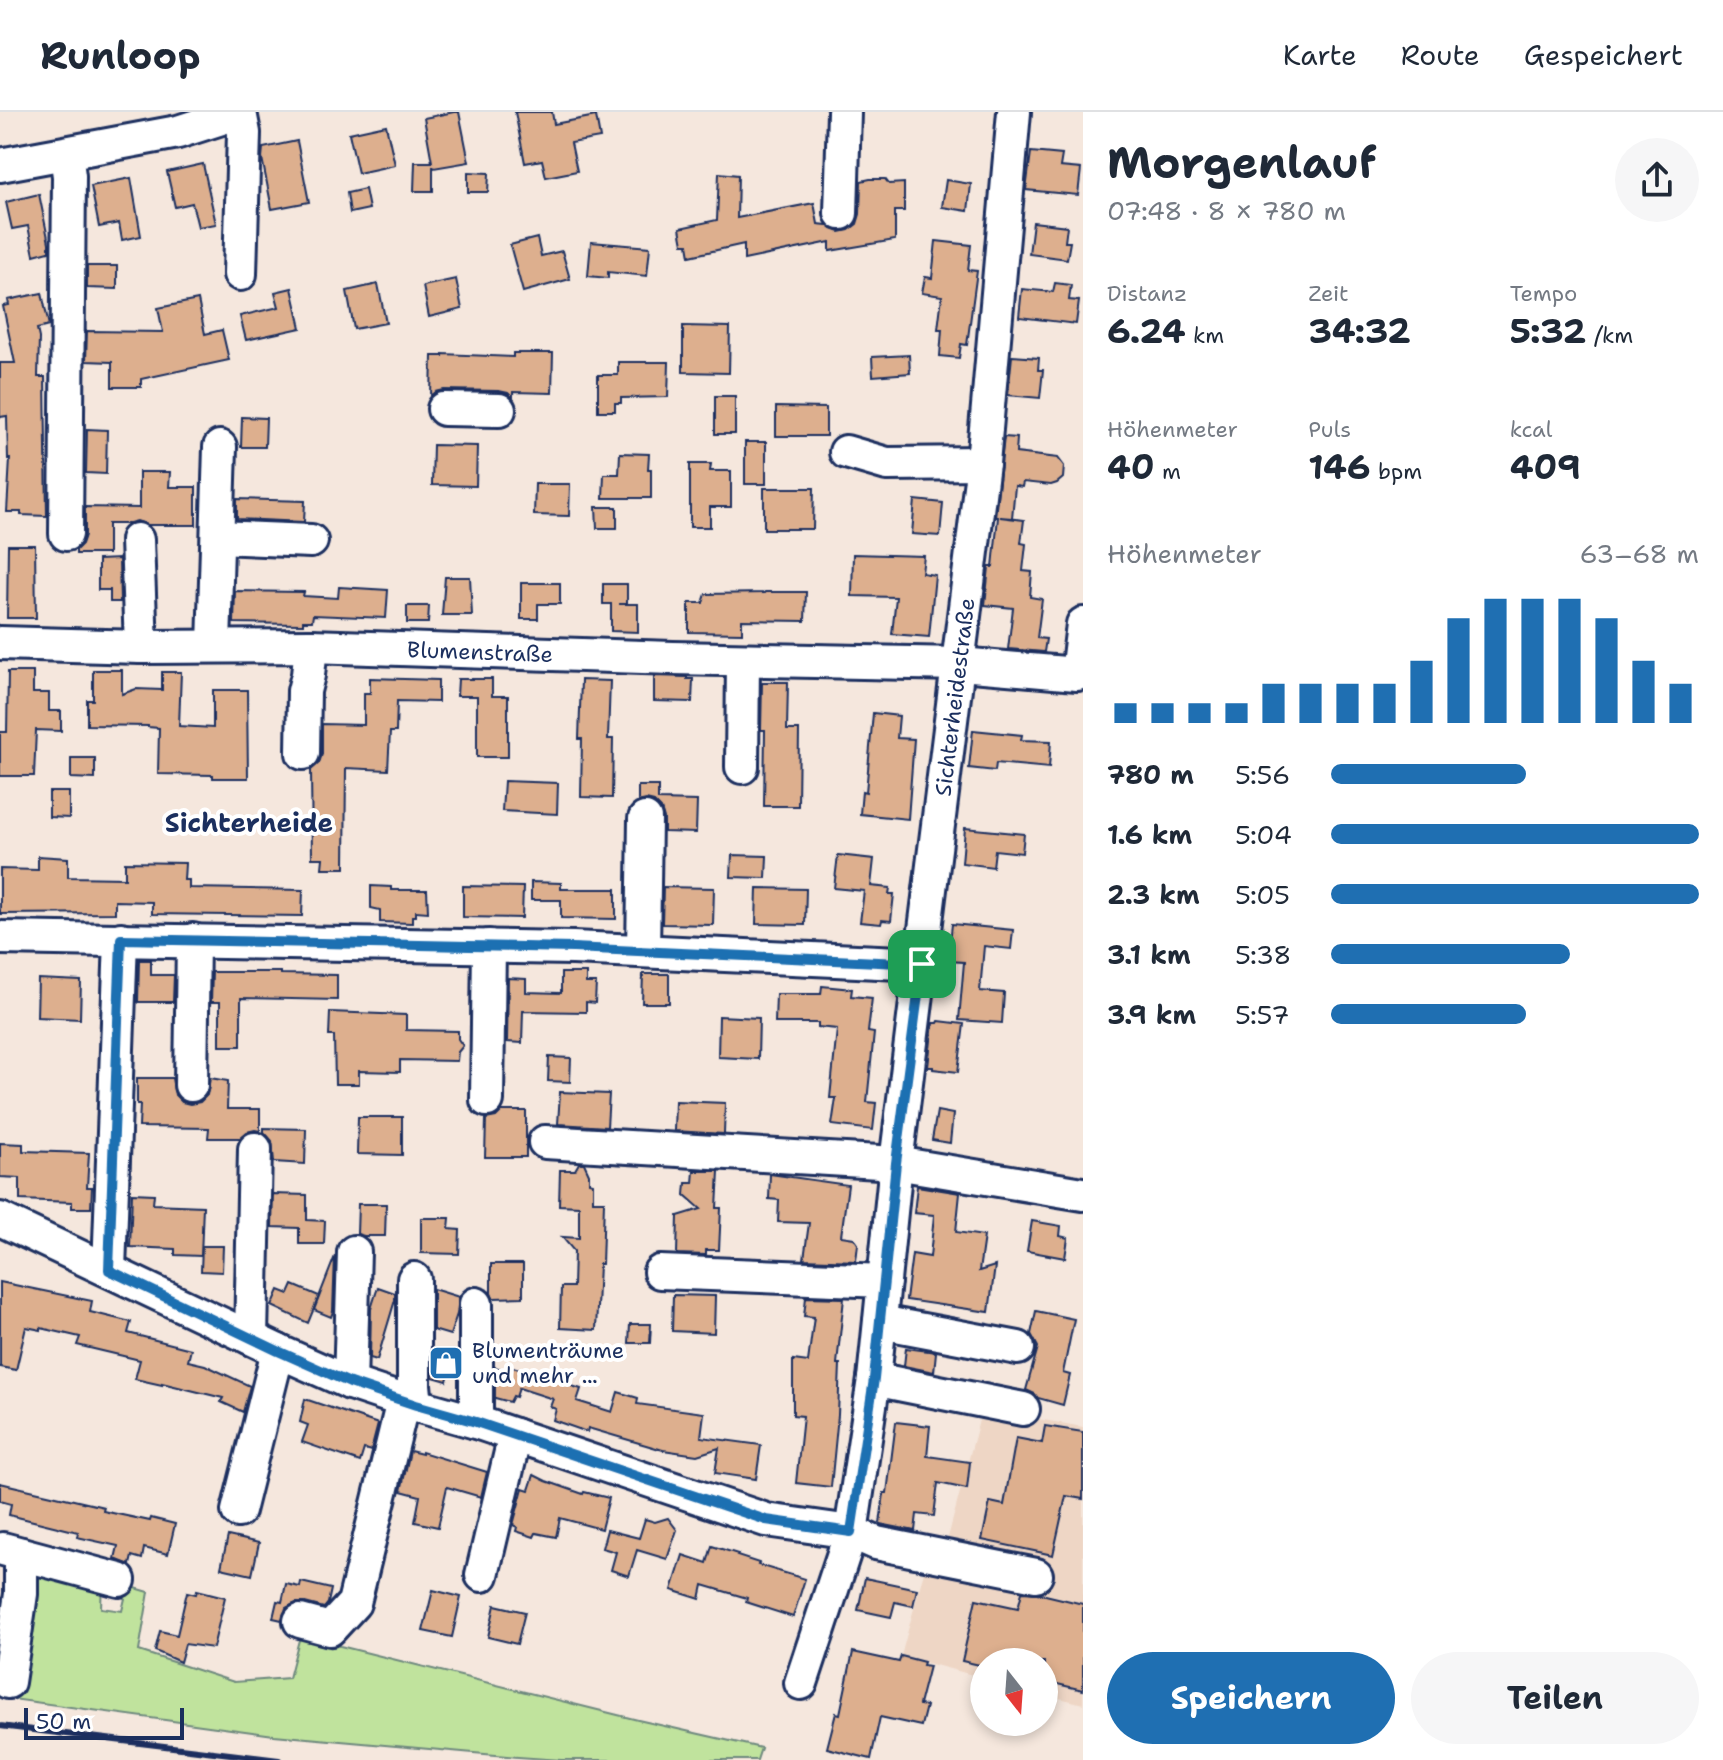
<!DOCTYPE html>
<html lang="de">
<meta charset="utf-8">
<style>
:root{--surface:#fff;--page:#f6f6f7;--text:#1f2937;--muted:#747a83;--line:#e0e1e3;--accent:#1f6fb2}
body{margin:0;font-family:"Shantell Sans",sans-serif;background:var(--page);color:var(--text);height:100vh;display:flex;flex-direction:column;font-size:30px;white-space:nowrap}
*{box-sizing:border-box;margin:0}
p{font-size:26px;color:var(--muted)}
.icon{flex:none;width:44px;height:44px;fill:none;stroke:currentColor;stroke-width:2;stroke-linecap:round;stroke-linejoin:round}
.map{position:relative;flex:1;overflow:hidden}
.sheet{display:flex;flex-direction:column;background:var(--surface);width:640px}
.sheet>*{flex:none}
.needle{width:52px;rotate:163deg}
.tools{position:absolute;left:970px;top:1536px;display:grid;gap:16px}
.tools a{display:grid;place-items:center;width:88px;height:88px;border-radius:50%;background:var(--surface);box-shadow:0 4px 12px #0003;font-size:40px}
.scale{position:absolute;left:24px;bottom:20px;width:160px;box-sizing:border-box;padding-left:8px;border:4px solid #1b2f5e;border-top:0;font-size:22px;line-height:28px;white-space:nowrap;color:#1b2f5e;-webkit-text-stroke:6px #fff;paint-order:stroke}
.pin{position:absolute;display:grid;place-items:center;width:68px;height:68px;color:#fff;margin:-34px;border-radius:16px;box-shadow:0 4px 12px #0006}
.round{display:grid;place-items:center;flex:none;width:84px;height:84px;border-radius:42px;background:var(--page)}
.head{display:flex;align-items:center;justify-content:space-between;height:136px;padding:0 24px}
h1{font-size:44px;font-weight:700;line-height:60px}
.stats{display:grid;grid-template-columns:repeat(3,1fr);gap:12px;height:136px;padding:8px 24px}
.stats div{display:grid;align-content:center}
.stats b{font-size:34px;font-weight:700}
.stats small{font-size:22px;font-weight:400}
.stats p{font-size:22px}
.chart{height:224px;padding:16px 24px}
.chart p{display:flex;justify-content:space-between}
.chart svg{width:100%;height:144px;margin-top:8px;stroke:var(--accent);stroke-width:6}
.action{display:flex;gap:16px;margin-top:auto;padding:16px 24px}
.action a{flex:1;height:92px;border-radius:48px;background:var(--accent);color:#fff;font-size:32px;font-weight:700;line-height:92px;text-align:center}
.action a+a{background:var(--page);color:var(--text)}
ul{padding:0 24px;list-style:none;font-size:26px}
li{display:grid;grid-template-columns:128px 96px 1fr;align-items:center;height:60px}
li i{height:20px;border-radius:10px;background:var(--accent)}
header{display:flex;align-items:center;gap:48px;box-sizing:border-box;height:112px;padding:0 40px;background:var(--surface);border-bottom:2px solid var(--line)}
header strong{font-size:38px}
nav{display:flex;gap:44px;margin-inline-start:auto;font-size:28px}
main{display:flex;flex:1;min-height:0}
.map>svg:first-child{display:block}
</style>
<header>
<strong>Runloop</strong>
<nav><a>Karte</a><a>Route</a><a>Gespeichert</a></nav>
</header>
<main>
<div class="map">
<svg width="1083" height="1648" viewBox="0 0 1083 1648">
<rect width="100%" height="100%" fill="#f5e7dd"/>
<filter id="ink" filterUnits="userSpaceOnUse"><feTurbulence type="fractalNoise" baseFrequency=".0125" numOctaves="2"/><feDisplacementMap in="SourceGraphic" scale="16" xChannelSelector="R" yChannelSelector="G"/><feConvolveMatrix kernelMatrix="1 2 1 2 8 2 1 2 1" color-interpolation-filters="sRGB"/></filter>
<g filter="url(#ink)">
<polygon fill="#eed6c5" points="982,1297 1083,1315 1083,1592 1044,1582 1044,1550 984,1550 984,1566 901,1544 932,1430 946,1433"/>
<polygon fill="#c0e39d" stroke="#6e897e" stroke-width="2" points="32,1454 102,1467 101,1496 122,1499 127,1478 132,1475 149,1480 139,1539 234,1570 289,1566 300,1524 638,1608 761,1636 757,1648 561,1648 518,1645 274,1623 12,1587"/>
<g fill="#ddaf8e" stroke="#1b2f5e" stroke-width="2">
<polygon points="454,0 459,0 469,50 434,56 433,54 433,79 414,79 415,50 432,50 424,6"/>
<polygon points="515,0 552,0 554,12 596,4 600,26 571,31 577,59 546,65 542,48 525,51"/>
<polygon points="386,13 395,53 358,61 349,21"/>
<polygon points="297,29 309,90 272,97 262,46 263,36"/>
<polygon points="1031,40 1062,43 1060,55 1081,57 1078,83 1026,78"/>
<polygon points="203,52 216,112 198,115 192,91 175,95 167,60"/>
<polygon points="468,60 489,61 488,80 468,80"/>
<polygon points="719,61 738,63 737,106 814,91 818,112 827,113 832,117 840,120 849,118 857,112 860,102 861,69 870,67 885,67 889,72 904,71 904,99 895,99 895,128 830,139 830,130 744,148 744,132 690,144 688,132 683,132 680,116 717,108"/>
<polygon points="131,66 141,124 122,128 119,111 99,115 91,74"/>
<polygon points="946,68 971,72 968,99 942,95"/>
<polygon points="365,77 369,97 350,101 347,81"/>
<polygon points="39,82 49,131 49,139 34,143 28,114 12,117 6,90"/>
<polygon points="1033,110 1067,114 1065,130 1070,130 1067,147 1029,142"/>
<polygon points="537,126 541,144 562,139 570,167 523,180 510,133"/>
<polygon points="936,129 971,133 968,158 977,159 967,233 961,232 959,246 940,244 942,217 938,217 942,184 922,181 925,165 932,166"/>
<polygon points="591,130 650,135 647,164 608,160 608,166 588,164"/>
<polygon points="87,154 117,154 117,177 87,176"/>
<polygon points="456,167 462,197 429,205 423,174"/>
<polygon points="1055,171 1071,173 1069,188 1079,189 1076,212 1019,205 1022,177 1053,180"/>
<polygon points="378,172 386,211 354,217 347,179"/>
<polygon points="292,176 301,216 246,228 240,204 279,195 275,180"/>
<polygon points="42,181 49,214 37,217 39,226 38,265 45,265 47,404 21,403 21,400 7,400 10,347 8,347 7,304 0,305 0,251 15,251 3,194 9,193 8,188"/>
<polygon points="198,188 205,222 222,218 229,248 141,267 141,275 112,275 112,250 86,249 87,219 163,220 158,196"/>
<polygon points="683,214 730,215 729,261 683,260"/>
<polygon points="513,241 553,241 552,281 513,280 513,286 508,281 499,279 444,278 436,280 431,284 432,244 443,244 443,242 513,245"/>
<polygon points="909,243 910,261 873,264 872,245"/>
<polygon points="1012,244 1039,246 1038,258 1043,258 1040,286 1008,283"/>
<polygon points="618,250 669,250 668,285 621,286 621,291 615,291 615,299 598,299 598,263 618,263"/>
<rect x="715" y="284" width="20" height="38"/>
<polygon points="776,295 826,296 826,324 776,324"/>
<polygon points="242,305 266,306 265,335 241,335"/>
<polygon points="87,317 107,318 106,362 86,361"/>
<polygon points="1004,325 1017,326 1016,341 1058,346 1064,354 1063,366 1057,371 1051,373 1023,370 1022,375 1015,374 1012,406 1000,405 1024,408 1021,431 1026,432 1023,459 1032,460 1030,485 1042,487 1037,526 1046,527 1044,540 1008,537 1013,496 985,493 989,455 993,455 998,405 995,405"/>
<rect x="745" y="330" width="21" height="42"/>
<polygon points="433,333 477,334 476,374 432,373"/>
<polygon points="620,341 649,342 648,357 651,357 651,386 603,386 604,362 619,362"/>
<polygon points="690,352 711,352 710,359 731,359 731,395 710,395 710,415 690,415"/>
<polygon points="139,360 170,360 169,375 196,375 196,413 148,413 137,409 126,412 108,412 108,442 76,442 76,438 82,432 85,423 85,395 139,396"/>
<polygon points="535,372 570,372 569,404 534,403"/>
<polygon points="764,376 814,376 813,417 764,417"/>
<polygon points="237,387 305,389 304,410 237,407"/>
<polygon points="915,388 943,391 940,424 912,422"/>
<polygon points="596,395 617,395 617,416 597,416"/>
<polygon points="8,433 35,433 36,506 7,506"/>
<polygon points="853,442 924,444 922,461 935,463 929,525 892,522 896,485 852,484"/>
<polygon points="119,447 120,490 110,490 110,478 98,478 98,448"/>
<polygon points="445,465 470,465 472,503 442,503"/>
<polygon points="521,471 560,471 560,492 538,492 538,507 521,507"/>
<polygon points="603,472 627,472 627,492 619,492 638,492 638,520 611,519 611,492 603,492"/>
<polygon points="339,475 388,478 386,506 313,503 312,509 303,509 303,512 234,511 235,479 304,480 303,484 338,486"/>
<polygon points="765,480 806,480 805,509 742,508 742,521 689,520 689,491 703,491 706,482 764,481"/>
<polygon points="407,494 429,494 428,511 407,511"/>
<polygon points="93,558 122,558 122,582 136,577 162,578 162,560 181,560 179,614 213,616 213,578 247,578 248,666 213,666 213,663 158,662 159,616 148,615 148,614 87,613 87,588 93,588"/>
<polygon points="8,560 33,560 33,581 49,581 49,599 61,599 61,619 36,618 34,664 0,664 0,620 7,620"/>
<polygon points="654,564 687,565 687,567 693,567 692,590 654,589"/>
<polygon points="370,566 438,568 438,590 397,589 396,620 390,620 388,658 346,656 345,756 322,756 323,746 312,746 311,658 319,651 322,642 322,612 364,613 364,581 370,581"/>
<polygon points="458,567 492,567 492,584 508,584 508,645 477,645 477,584 457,584"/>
<polygon points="581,568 610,569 608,627 613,627 612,686 581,685 582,627 579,627"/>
<polygon points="767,570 788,570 787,618 799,618 798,694 764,694 765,618 761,618 762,571 767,571"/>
<polygon points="873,601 899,604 897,626 914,627 908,707 860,702 862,679 866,680"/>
<polygon points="973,618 1022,623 1021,628 1051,629 1049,656 996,651 995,659 969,656"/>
<polygon points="71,646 95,646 95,667 71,666"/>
<polygon points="504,669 558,671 557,702 502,699"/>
<polygon points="638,674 658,674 658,688 697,689 696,721 664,720 664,707 661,697 654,690 646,688 638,690"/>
<polygon points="49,680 69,680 69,706 49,705"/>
<polygon points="965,716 1024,722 1022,741 995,738 993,755 962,751"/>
<polygon points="732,743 767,744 766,766 731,765"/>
<polygon points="838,743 874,747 871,774 890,776 889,782 894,782 891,809 882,808 881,812 860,810 864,779 834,776"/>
<polygon points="38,744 68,746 68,765 125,766 125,750 185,751 184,768 189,768 189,776 303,778 302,804 152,802 152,790 115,789 115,801 0,802 0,757 38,758"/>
<polygon points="531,770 561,771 561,777 616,777 616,807 561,806 561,788 531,788"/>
<polygon points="371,774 391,775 391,778 427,778 428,800 416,799 416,804 412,804 412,811 380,810 380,798 371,796"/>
<polygon points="463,774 523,775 522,806 463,805"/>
<polygon points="663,775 714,776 713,813 662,812"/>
<polygon points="757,776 806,777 805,813 756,812"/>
<polygon points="952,812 1013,818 1011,837 984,834 980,879 1004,881 1002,911 959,908 964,850 948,849"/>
<polygon points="139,848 151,848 151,863 174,863 173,890 138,890"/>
<polygon points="212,860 281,860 281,862 337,863 337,888 241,886 241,934 220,934 220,890 211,890"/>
<polygon points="561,861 586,861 586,871 596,871 595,891 586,890 586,900 523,899 522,931 507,930 508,866 526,867 526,880 561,881"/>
<polygon points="643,862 669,862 669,891 642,891"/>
<polygon points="38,867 81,869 80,907 37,905"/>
<polygon points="822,874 852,877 851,884 872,886 868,920 874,921 867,990 876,991 873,1018 832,1013 836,986 830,986 837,917 818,915 818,911 775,911 776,882 821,882"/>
<polygon points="330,900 406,903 406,918 458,919 458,927 463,934 458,940 457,949 400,948 400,960 359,959 359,972 335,972 334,924 329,924"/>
<polygon points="719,904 759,906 758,947 718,945"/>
<polygon points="939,909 964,912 958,960 933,957 933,955 928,955 933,911 938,911"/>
<polygon points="549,945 571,946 570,970 548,969"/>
<polygon points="137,966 172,966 175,983 182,990 190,992 200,990 207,983 210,966 228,969 227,997 260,997 260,1019 255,1018 247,1020 240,1026 208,1026 209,1016 139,1015 140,992 137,992"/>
<polygon points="560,980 609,982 607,1015 558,1012"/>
<polygon points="675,989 725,991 724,1022 674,1019"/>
<polygon points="502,999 526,999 526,1045 485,1045 486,1007 496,1005"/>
<polygon points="937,999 953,1002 950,1031 932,1028"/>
<polygon points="358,1005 402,1005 402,1043 357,1042"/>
<polygon points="264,1016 306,1017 305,1052 274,1050 272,1029 264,1020"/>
<polygon points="0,1031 23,1032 23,1039 89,1041 87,1075 92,1075 91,1096 72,1096 72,1090 20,1088 20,1066 0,1065"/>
<polygon points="579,1051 584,1051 589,1062 589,1070 593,1071 593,1089 604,1089 602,1152 599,1152 596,1218 560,1216 561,1175 573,1175 574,1139 562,1125 579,1126 579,1094 559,1093 560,1058 575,1058"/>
<polygon points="694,1059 719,1059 717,1096 721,1096 719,1138 706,1138 706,1143 677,1142 678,1104 701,1097 685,1083 686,1071 693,1071"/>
<polygon points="770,1062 848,1073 841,1124 854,1126 858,1132 856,1149 804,1147 809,1111 778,1110 779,1088 769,1087"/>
<polygon points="917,1074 960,1081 956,1120 984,1124 979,1159 995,1154 989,1200 906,1188 912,1142 930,1145 934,1103 914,1101"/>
<polygon points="132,1081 154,1082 153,1092 203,1094 201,1144 175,1143 175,1137 130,1135"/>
<polygon points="273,1082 307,1083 307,1108 325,1109 324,1132 299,1132 299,1116 272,1115"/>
<polygon points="358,1092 386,1092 385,1124 364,1124 357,1122"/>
<polygon points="421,1106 450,1106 449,1117 460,1118 459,1142 421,1141"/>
<polygon points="1032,1109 1061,1114 1060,1124 1068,1126 1065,1146 1027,1139"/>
<polygon points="202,1134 223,1134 222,1160 201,1159"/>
<polygon points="335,1144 333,1199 331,1205 314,1198"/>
<polygon points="491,1152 523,1152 523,1185 493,1186 491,1181"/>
<polygon points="0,1170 92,1189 90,1200 131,1210 128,1221 191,1237 188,1249 205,1253 250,1274 243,1300 221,1290 223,1286 162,1271 162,1273 135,1267 140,1248 77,1233 80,1225 41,1216 41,1218 26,1215 16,1258 0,1255"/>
<polygon points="293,1173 319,1184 308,1211 272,1194 279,1178 289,1182"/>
<polygon points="378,1175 395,1181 395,1188 377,1248 370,1246 371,1197"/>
<polygon points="433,1177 459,1185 457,1202 450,1223 433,1218"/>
<polygon points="673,1183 715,1184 714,1221 672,1219"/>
<polygon points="806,1185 844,1186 837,1252 840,1252 838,1303 831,1375 796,1371 803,1304 793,1303 793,1248 808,1250 814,1205 804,1204"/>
<polygon points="1036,1199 1074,1207 1063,1261 1070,1263 1063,1293 1038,1286 1035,1282 1026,1278 1038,1235 1031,1222"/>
<polygon points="630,1212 651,1212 650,1231 629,1231"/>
<polygon points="906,1236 936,1240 934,1260 904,1254"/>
<polygon points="433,1237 454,1243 447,1269 433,1265"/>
<polygon points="510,1254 581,1277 577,1289 612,1300 618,1280 638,1286 637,1292 704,1301 701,1325 761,1333 756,1367 715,1361 719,1336 697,1343 663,1338 588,1316 587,1320 553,1308 556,1297 550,1295 553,1287 519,1276 516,1285 513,1284 510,1290 495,1286 495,1255 508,1259"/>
<polygon points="305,1287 378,1312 371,1339 364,1337 360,1350 302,1330 308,1313 300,1310"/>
<polygon points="896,1310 930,1314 927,1344 970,1350 967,1377 938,1371 934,1404 917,1402 915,1419 880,1412 884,1381 887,1381"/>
<polygon points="1045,1314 1083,1320 1083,1387 1066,1384 1053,1443 982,1428 990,1390 1004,1393 1016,1326 1042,1331"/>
<polygon points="410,1339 422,1342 422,1340 487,1360 481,1385 447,1375 438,1415 415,1410 420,1384 401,1379"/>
<polygon points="534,1363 546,1369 583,1382 584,1380 609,1386 601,1417 560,1406 556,1425 536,1421 534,1425 516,1419 517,1415 513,1413 523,1376 529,1378"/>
<polygon points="0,1371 104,1395 103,1399 150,1409 151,1406 175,1412 168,1442 144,1436 142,1447 132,1444 130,1453 115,1447 118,1434 77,1425 78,1420 9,1403 11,1392 0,1389"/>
<polygon points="668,1406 677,1418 667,1447 637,1438 629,1464 611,1458 616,1440 602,1436 607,1418 639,1426 645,1407 655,1410"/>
<polygon points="228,1424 259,1431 252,1463 221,1456"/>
<polygon points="712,1434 738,1442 737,1444 759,1451 758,1453 805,1467 793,1505 746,1490 747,1486 703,1473 700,1487 672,1478 683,1443 707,1451"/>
<polygon points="865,1466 917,1477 913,1494 895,1490 891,1505 858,1498"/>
<polygon points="301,1470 331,1477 328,1491 324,1496 305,1491 296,1491 286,1496 282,1508 273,1506 277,1489 282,1490 286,1472 300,1475"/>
<polygon points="197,1478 225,1485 213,1536 185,1532 180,1550 155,1539 160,1519 177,1523 187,1480 196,1482"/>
<polygon points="433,1478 461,1485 452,1525 423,1519"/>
<polygon points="1022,1480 1037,1481 1083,1492 1083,1578 1044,1569 1044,1550 984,1550 984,1554 962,1549 976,1487 1018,1496"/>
<polygon points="495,1493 525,1500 517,1532 488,1525"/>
<polygon points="853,1540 899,1550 901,1544 924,1550 923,1553 929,1554 919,1593 926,1594 921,1614 880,1605 871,1647 827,1636 836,1601 840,1602"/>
</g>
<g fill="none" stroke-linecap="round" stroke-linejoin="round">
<g stroke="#1b2f5e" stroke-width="38">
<g id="minor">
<polyline points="0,53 178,20 240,0"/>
<polyline points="841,101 844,0"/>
<polyline points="240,162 244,21 240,0"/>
<polyline points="444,297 499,298"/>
<polyline points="846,340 887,352 983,351"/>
<polyline points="66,422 69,64 66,42"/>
<polyline points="218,425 311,429"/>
<polyline points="137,428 141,535"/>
<polyline points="0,531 141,535 311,534 673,546 960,552 1077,562 1083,512"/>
<polyline points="214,534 220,335"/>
<polyline points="303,641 304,579 308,563 311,534"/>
<polyline points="742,655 743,548"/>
<polyline points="0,826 573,836 922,852"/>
<polyline points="643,839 645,707"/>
<polyline points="191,973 193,828"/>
<polyline points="487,988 489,834"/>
<polyline points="545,1030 896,1051 1083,1082"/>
<polyline points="0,1107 278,1239 350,1271 416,1293 476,1310 766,1408 851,1420 876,1431 1036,1463"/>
<polyline points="109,1158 121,827"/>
<polyline points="660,1160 884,1169"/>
<polyline points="414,1167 414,1273 416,1293"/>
<polyline points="880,1210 1018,1236"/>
<polyline points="251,1226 255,1037"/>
<polyline points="874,1267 1023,1297"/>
<polyline points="350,1271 354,1140"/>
<polyline points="476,1310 476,1192"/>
<polyline points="238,1399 278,1239"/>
<polyline points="3,1437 119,1468"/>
<polyline points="482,1463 515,1323"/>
<polyline points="300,1509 330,1517 354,1491 403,1289"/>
<polyline points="8,1570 21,1482 21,1442"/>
<polyline points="801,1571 851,1420 874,1267 896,1051 983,351 1014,0"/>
</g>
</g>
<use href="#minor" stroke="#fff" stroke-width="32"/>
<polyline stroke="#1b2f5e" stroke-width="6" points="0,1614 279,1648"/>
</g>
</g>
<g fill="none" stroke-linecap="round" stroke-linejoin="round" filter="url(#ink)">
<g stroke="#fff" stroke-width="16">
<polygon id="route" points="121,827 573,836 922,852 896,1051 874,1267 851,1420 766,1408 476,1310 416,1293 350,1271 278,1239 109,1158"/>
</g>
<use href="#route" stroke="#1f6fb2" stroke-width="10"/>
</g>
<defs>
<g id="shop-square" transform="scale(1.8)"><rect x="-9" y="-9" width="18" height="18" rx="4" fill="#1f6fb2" stroke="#fff"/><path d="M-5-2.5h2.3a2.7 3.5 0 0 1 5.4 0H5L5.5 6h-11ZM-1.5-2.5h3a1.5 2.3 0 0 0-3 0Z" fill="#fff"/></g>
</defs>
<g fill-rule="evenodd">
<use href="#shop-square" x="446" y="1251"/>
</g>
<g text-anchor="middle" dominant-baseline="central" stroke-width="8" stroke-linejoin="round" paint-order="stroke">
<g font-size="22" fill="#1b2f5e" stroke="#fff">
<text transform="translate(480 540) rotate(2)">Blumenstraße</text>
<text transform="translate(955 585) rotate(-83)">Sichterheidestraße</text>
</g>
<g font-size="22" fill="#1b2f5e" stroke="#fff" text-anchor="start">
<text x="472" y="1238">Blumenträume<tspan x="472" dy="25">und mehr ...</tspan></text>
</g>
<g font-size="26" font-weight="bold" fill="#1b2f5e" stroke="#fff">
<text x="249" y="710">Sichterheide</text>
</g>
</g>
</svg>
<div class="tools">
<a><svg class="needle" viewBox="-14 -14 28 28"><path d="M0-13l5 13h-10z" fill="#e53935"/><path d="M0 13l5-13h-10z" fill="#747a83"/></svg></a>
</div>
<div class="scale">50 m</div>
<div class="pin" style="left:922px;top:852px;background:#1e9e55"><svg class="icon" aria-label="arrive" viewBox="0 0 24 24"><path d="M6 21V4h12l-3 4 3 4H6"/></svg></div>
</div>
<section class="sheet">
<div class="head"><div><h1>Morgenlauf</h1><p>07:48 · 8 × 780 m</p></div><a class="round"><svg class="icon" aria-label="share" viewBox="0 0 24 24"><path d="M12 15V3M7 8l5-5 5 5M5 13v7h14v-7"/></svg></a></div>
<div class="stats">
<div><p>Distanz</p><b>6.24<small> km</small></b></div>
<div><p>Zeit</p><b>34:32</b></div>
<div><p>Tempo</p><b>5:32<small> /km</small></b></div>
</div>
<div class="stats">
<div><p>Höhenmeter</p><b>40<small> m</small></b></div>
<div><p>Puls</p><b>146<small> bpm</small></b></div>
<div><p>kcal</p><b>409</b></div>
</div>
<div class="chart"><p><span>Höhenmeter</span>63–68 m</p>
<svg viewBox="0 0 160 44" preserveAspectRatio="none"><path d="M5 44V38M15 44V38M25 44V38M35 44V38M45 44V32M55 44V32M65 44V32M75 44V32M85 44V25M95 44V12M105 44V6M115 44V6M125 44V6M135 44V12M145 44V25M155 44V32"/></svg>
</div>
<ul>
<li><b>780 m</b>5:56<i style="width:53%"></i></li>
<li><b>1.6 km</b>5:04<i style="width:100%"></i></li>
<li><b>2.3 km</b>5:05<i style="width:100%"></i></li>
<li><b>3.1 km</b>5:38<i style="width:65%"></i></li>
<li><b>3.9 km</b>5:57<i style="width:53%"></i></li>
</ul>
<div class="action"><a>Speichern</a><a>Teilen</a></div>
</section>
</main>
